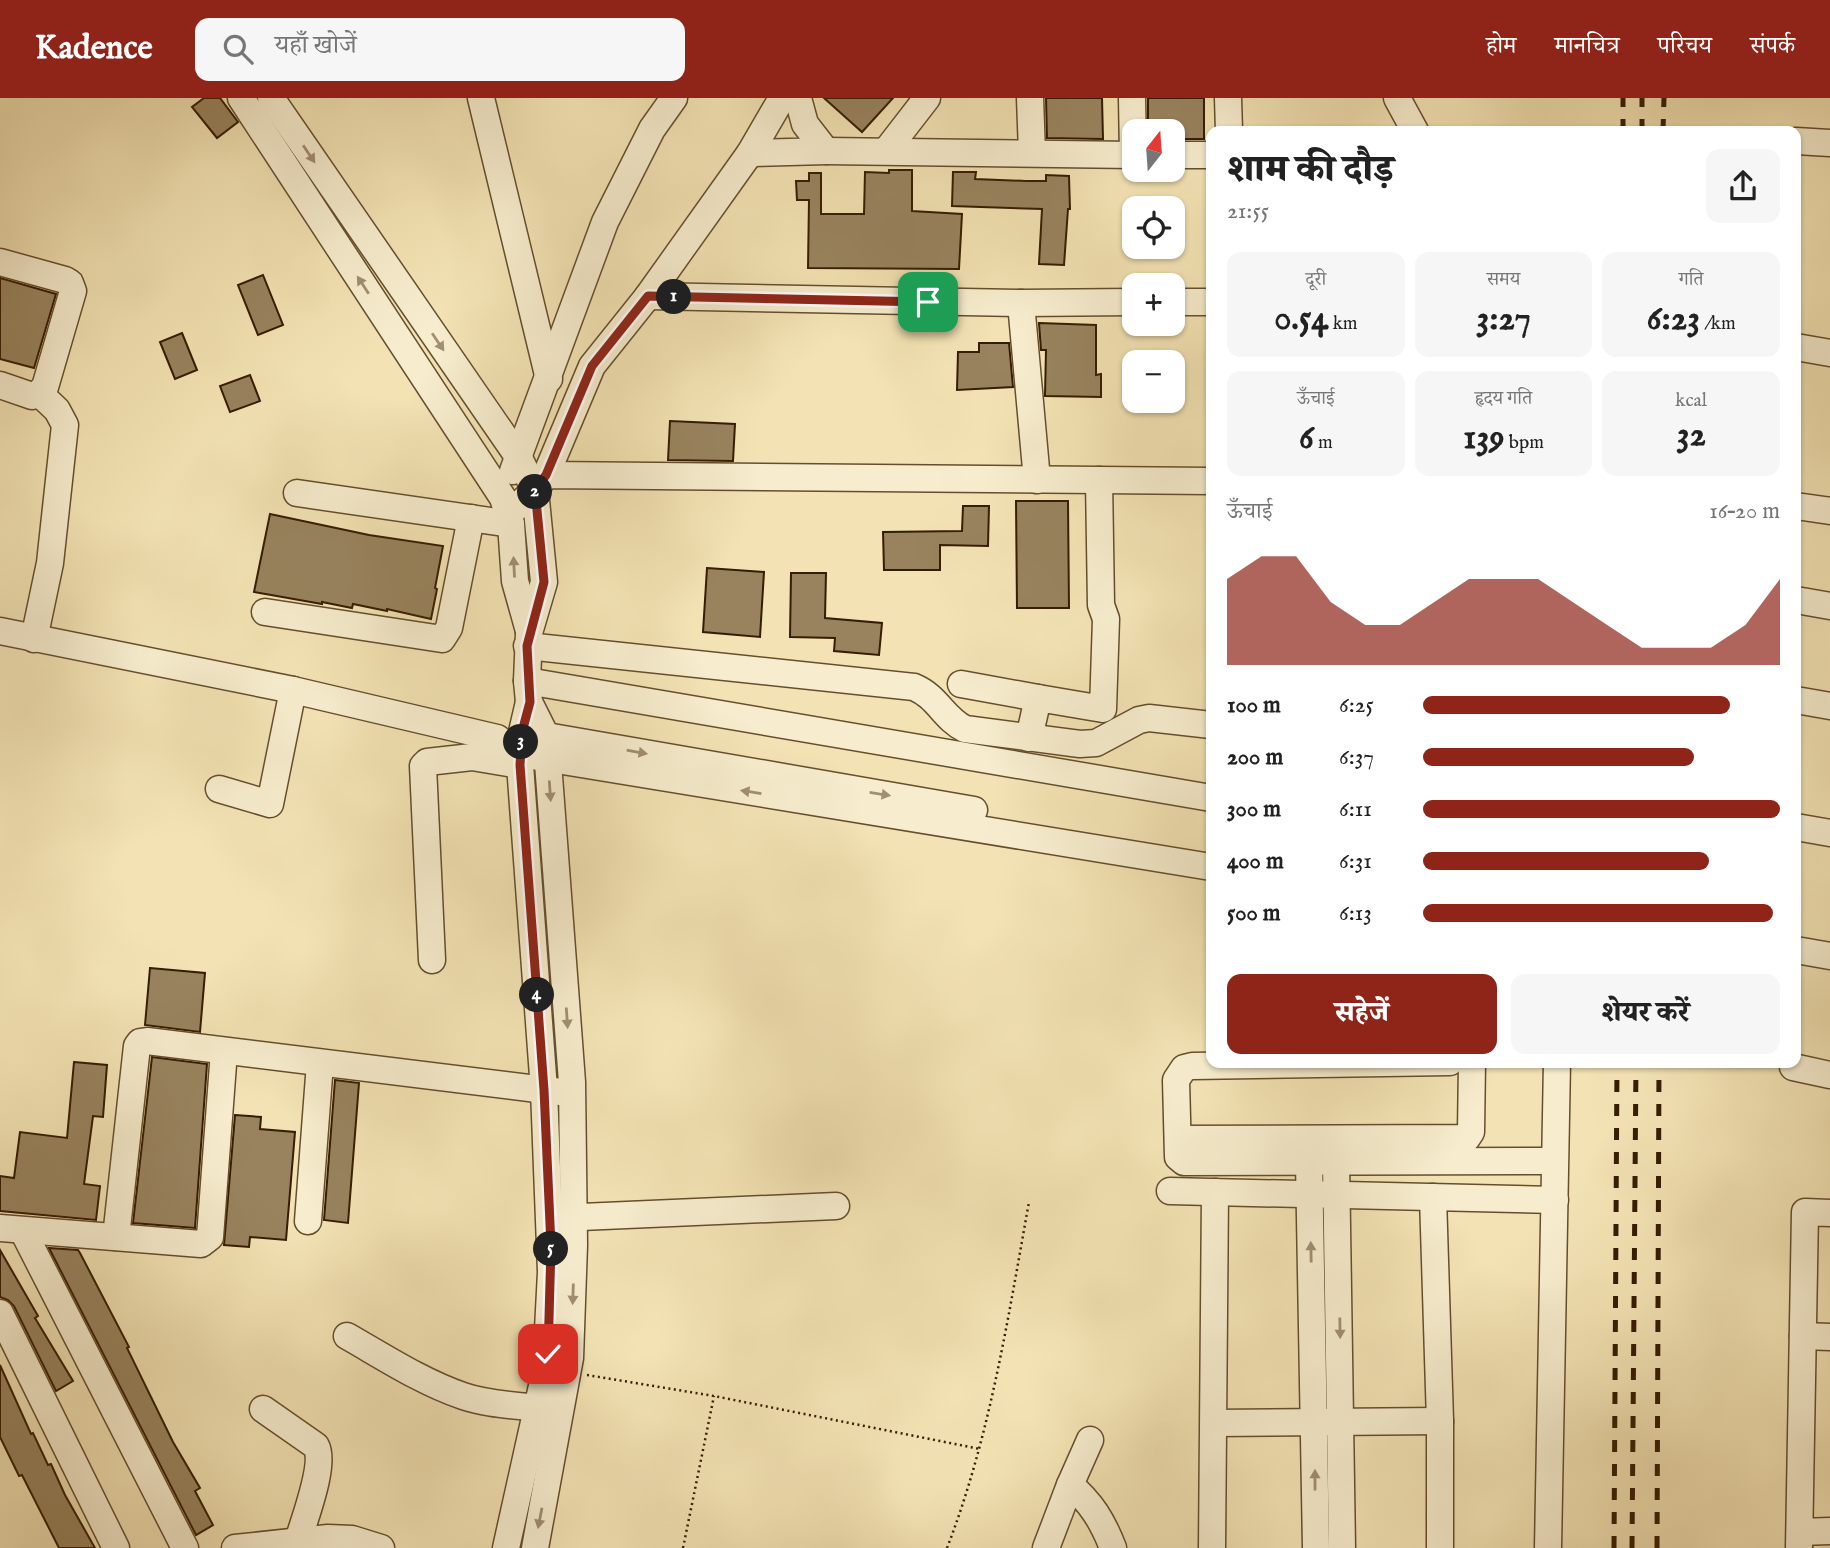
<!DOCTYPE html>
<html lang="hi">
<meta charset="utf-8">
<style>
:root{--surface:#fff;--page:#f6f6f6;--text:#222;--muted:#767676;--accent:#8f2418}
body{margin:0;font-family:"IM FELL English","Noto Serif Devanagari",serif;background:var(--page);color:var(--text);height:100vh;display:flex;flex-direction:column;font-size:26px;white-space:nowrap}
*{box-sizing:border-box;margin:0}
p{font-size:23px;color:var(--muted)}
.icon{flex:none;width:38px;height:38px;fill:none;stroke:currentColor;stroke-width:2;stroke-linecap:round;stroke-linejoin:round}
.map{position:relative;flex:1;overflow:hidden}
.sheet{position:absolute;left:1206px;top:28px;width:595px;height:942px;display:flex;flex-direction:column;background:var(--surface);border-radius:14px;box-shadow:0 2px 5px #0004}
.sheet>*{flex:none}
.needle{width:46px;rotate:17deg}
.buttons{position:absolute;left:1122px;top:21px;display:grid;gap:14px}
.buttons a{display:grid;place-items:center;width:63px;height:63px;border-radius:14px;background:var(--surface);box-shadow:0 2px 5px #0004;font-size:35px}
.pin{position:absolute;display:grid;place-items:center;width:60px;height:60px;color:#fff;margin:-30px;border-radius:14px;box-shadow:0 4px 10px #0006}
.km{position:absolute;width:35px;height:35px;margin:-18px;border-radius:50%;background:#222;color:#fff;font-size:19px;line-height:35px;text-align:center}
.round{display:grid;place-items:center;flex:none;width:74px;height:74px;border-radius:14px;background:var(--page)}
.head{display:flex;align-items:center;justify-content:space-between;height:119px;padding:0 21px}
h1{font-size:38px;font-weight:800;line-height:52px}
.stats{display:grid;grid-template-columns:repeat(3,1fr);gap:10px;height:119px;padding:7px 21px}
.stats div{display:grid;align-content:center;border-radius:14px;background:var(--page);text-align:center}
.stats b{font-size:35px;font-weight:800}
.stats small{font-size:19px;font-weight:400}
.stats p{font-size:19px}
.chart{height:196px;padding:14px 21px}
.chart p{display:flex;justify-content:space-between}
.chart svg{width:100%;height:126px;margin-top:7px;fill:var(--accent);opacity:.7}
.cta{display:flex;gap:14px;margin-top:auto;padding:14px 21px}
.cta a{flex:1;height:80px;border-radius:14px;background:var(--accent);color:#fff;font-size:28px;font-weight:800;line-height:80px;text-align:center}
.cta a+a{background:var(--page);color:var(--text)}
ul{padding:0 21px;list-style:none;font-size:23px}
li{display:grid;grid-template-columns:112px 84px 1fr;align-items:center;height:52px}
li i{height:18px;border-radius:9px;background:var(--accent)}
header{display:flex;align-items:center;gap:42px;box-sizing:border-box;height:98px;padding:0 35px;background:var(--accent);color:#fff}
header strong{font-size:33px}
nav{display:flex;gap:38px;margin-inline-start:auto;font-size:24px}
.search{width:490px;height:63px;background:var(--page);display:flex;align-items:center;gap:18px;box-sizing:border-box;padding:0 24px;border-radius:14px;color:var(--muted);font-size:26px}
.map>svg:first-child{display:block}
</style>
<header>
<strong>Kadence</strong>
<div class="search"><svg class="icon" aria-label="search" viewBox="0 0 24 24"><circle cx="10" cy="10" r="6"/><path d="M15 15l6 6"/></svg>यहाँ खोजें</div>
<nav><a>होम</a><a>मानचित्र</a><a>परिचय</a><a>संपर्क</a></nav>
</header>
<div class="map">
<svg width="1830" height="1450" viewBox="0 0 1830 1450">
<rect width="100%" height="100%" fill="#f3e3b4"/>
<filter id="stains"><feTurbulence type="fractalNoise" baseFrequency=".00286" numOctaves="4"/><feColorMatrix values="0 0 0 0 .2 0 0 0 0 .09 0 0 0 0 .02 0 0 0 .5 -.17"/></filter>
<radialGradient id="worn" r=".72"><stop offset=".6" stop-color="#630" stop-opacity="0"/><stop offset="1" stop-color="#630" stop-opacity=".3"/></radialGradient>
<g fill="#98835e" stroke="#361c00" stroke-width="2">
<polygon points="204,0 220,0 238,24 217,40 192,9"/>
<polygon points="824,0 893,0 862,34"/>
<polygon points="1046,0 1102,0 1103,41 1047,40"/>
<polygon points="1148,0 1204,0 1204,41 1172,41 1172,33 1148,33"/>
<polygon points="889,72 912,72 912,113 962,116 959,171 808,170 809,102 797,102 796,83 809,83 809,75 821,75 821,116 864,116 865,74 889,75"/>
<polygon points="953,74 976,74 975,81 1026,83 1046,83 1046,77 1069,78 1070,111 1068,111 1064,167 1039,166 1042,111 952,108"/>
<polygon points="263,177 283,227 258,237 238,187"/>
<polygon points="0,180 56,196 34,270 0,261"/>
<polygon points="1039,225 1096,227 1096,277 1101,276 1101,299 1045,298 1046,252 1041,252"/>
<polygon points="182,235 197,272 175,281 160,244"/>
<polygon points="979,245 1009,245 1013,289 957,292 958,254 979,254"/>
<polygon points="250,277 260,303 230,314 220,288"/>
<polygon points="670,323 735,326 733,363 668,362"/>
<polygon points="1016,403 1068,403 1069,510 1017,510"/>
<polygon points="963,408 989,408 988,448 940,447 940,472 884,472 883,434 962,433"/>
<polygon points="270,416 369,437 443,448 435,490 437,491 431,521 387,511 387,513 353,506 352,510 322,504 322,506 254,494"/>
<polygon points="707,470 764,474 760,539 703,534"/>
<polygon points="791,475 826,475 825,520 882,525 879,557 834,553 835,540 790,539"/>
<polygon points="150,870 205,875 200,934 145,927"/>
<polygon points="152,959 207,966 195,1130 133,1125"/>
<polygon points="74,964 107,967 103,1019 93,1018 84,1086 100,1088 96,1122 0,1113 0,1078 14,1080 20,1034 67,1040"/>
<polygon points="335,982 359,985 348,1125 324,1122"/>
<polygon points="235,1017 261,1019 260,1031 295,1034 286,1142 250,1139 249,1149 224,1147"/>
<polygon points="49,1150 78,1152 80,1155 129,1249 127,1250 173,1344 200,1390 195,1393 213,1427 196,1437"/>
<polygon points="0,1152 38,1218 35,1220 73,1283 56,1293 14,1208 8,1202 0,1199"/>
<polygon points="0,1267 31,1336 33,1335 48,1367 51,1366 65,1397 95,1450 59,1450 22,1377 19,1378 0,1339"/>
</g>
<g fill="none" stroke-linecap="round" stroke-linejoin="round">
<g stroke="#654e2d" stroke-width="29">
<g id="minor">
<polyline points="241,0 503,400 511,426 515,483 529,533"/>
<polyline points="271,0 519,360 535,392 544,484 529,535 527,583 529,604 546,638 572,984 574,1147 570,1260 535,1450"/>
<polyline points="481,0 549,281"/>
<polyline points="1030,0 1032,55"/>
<polyline points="1132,0 1133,57"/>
<polyline points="1228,0 1229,33"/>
<polyline points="1397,0 1415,33"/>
<polyline points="1796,43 1830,45"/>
<polyline points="826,53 1134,57"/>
<polyline points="886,53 927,0"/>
<polyline points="750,55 826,53 805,26 798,0"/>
<polyline points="1172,57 1211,57"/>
<polyline points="0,164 65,182 70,185 73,193 45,289 39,295 57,312 65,327 50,465 34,541"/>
<polyline points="648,198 1021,205 1134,204"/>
<polyline points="1172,204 1211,204"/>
<polyline points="1021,205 1037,382"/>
<polyline points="1796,249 1830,255"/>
<polyline points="0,287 32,298 39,295"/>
<polyline points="513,373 605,124 652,31 674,0"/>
<polyline points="546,377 592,268 648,198 750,55 782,0"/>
<polyline points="297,395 511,426"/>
<polyline points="1796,408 1830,413"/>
<polyline points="509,416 535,392 546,377 1211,383"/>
<polyline points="1796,502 1830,508"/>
<polyline points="265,514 442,541 449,530 471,420"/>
<polyline points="0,533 293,592 497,640 520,656 1211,769"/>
<path d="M 527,548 L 914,589 C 938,599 943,620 965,631 L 1080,646 L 1096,645 L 1139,622 L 1149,620 L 1211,627"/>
<polyline points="527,583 1211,700"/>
<polyline points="961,586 1038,600"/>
<polyline points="1796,602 1830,608"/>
<polyline points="529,635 974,712"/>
<polyline points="1029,640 1038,600 1103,611 1106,521 1101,507 1099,382"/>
<polyline points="219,691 270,706 293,592"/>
<polyline points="1796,729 1830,735"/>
<polyline points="1796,852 1830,858"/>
<polyline points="432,862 423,668 427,664 472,659 520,667"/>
<polyline points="1450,964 1192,968 1184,970 1176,982 1178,1059 1184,1064 1554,1063"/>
<polyline points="1793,969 1830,977"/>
<polyline points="1178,1041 1467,1040 1471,1034 1472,964"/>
<polyline points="1309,1064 1316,1450"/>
<polyline points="1336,1064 1342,1450"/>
<polyline points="1170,1093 1555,1102"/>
<polyline points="1433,1099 1440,1323 1440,1450"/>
<polyline points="558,1120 836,1108"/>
<polyline points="308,1123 320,965"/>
<polyline points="0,1130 201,1146 210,1139 224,953"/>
<polyline points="23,1133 185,1450"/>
<polyline points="116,1139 137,948 140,944 147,943 561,994"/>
<polyline points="0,1215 116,1450"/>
<path d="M 347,1238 C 384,1259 422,1284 463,1298 C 486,1306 512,1307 537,1310"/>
<polyline points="1803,1238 1830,1239"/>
<path d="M 263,1311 L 316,1348 C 326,1366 304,1422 298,1443"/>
<polyline points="1214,1325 1440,1323"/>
<path d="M 1090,1342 L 1070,1387 C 1091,1404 1103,1424 1113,1450"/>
<polyline points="1800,1434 1830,1433"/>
<polyline points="235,1450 328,1440 352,1441 381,1450"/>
<polyline points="506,1450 546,1270 551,1174 544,992 520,667 522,634 529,604"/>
<polyline points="1046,1450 1070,1387"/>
<polyline points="1212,1450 1215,1094"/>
<polyline points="1548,1450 1557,964"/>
<polyline points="1799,1450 1805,1114 1830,1115"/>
</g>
</g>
<g stroke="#361c00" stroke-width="2.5" stroke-dasharray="2 3.5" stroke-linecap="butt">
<polyline points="587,1277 714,1298 980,1351"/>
<polyline points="683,1450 714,1298"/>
<path d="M 947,1450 C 990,1339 1008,1220 1029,1104"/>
</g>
<use href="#minor" stroke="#f7edce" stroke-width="26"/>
<g stroke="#361c00" stroke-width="5" stroke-dasharray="12 12" stroke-linecap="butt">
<polyline points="1623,33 1623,0"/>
<polyline points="1642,33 1642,0"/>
<polyline points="1663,33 1664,0"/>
<polyline points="1614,1450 1617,964"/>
<polyline points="1632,1450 1636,964"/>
<polyline points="1657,1450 1659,964"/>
</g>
</g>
<defs><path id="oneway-solid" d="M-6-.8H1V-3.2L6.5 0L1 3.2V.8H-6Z" transform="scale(1.75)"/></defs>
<g fill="#a08f71">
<use href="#oneway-solid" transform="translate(309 56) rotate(56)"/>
<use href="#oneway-solid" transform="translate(363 187) rotate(-123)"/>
<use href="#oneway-solid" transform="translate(438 244) rotate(56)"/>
<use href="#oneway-solid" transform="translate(514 469) rotate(-93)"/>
<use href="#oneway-solid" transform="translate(637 654) rotate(10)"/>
<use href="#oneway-solid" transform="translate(550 693) rotate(86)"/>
<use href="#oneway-solid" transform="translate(751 694) rotate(-171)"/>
<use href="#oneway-solid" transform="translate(880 696) rotate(9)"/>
<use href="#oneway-solid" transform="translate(567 920) rotate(86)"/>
<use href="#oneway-solid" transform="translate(1311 1154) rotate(-91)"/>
<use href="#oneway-solid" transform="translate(573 1196) rotate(92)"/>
<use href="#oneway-solid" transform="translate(1340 1230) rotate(89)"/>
<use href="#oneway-solid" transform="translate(1315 1382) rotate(-90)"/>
<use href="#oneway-solid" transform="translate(540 1420) rotate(101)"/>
</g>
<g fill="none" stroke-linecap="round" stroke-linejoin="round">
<g stroke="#fff" stroke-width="14">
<polyline id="route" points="548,1256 551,1148 544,992 520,667 522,634 530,604 527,548 544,484 535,392 546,377 592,268 648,198 928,204"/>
</g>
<use href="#route" stroke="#8f2418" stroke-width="9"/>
</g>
<rect width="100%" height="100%" filter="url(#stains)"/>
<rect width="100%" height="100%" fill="url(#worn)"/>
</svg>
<div class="buttons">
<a><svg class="needle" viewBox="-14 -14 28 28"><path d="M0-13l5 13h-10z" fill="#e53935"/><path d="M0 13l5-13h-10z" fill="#767676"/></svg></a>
<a><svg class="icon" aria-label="locate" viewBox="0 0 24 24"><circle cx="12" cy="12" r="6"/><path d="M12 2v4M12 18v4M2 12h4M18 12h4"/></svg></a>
<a>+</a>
<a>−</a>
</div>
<div class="pin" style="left:928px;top:204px;background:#1e9e55"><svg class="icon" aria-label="arrive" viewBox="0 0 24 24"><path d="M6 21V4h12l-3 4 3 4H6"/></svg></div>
<div class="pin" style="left:548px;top:1256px;background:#d93025"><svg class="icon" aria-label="check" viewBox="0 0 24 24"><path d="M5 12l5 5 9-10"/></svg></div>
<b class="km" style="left:674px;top:199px">1</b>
<b class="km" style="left:535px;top:394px">2</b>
<b class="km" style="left:521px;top:644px">3</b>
<b class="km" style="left:537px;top:897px">4</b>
<b class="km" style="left:551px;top:1151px">5</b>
<section class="sheet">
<div class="head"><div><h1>शाम की दौड़</h1><p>21:55</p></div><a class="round"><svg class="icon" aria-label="share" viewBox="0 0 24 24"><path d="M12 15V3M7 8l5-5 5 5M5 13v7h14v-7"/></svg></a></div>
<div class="stats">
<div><p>दूरी</p><b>0.54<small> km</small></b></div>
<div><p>समय</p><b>3:27</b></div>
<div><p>गति</p><b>6:23<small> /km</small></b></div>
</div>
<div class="stats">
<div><p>ऊँचाई</p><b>6<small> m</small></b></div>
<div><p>हृदय गति</p><b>139<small> bpm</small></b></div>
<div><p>kcal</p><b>32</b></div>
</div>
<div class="chart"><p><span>ऊँचाई</span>16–20 m</p>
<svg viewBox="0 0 160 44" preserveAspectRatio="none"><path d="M0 44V14L10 6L20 6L30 22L40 30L50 30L60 22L70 14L80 14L90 14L100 22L110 30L120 38L130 38L140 38L150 30L160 14V44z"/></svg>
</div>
<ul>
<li><b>100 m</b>6:25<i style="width:86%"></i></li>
<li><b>200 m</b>6:37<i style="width:76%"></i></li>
<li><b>300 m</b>6:11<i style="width:100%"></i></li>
<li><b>400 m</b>6:31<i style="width:80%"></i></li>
<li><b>500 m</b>6:13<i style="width:98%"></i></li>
</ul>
<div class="cta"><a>सहेजें</a><a>शेयर करें</a></div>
</section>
</div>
